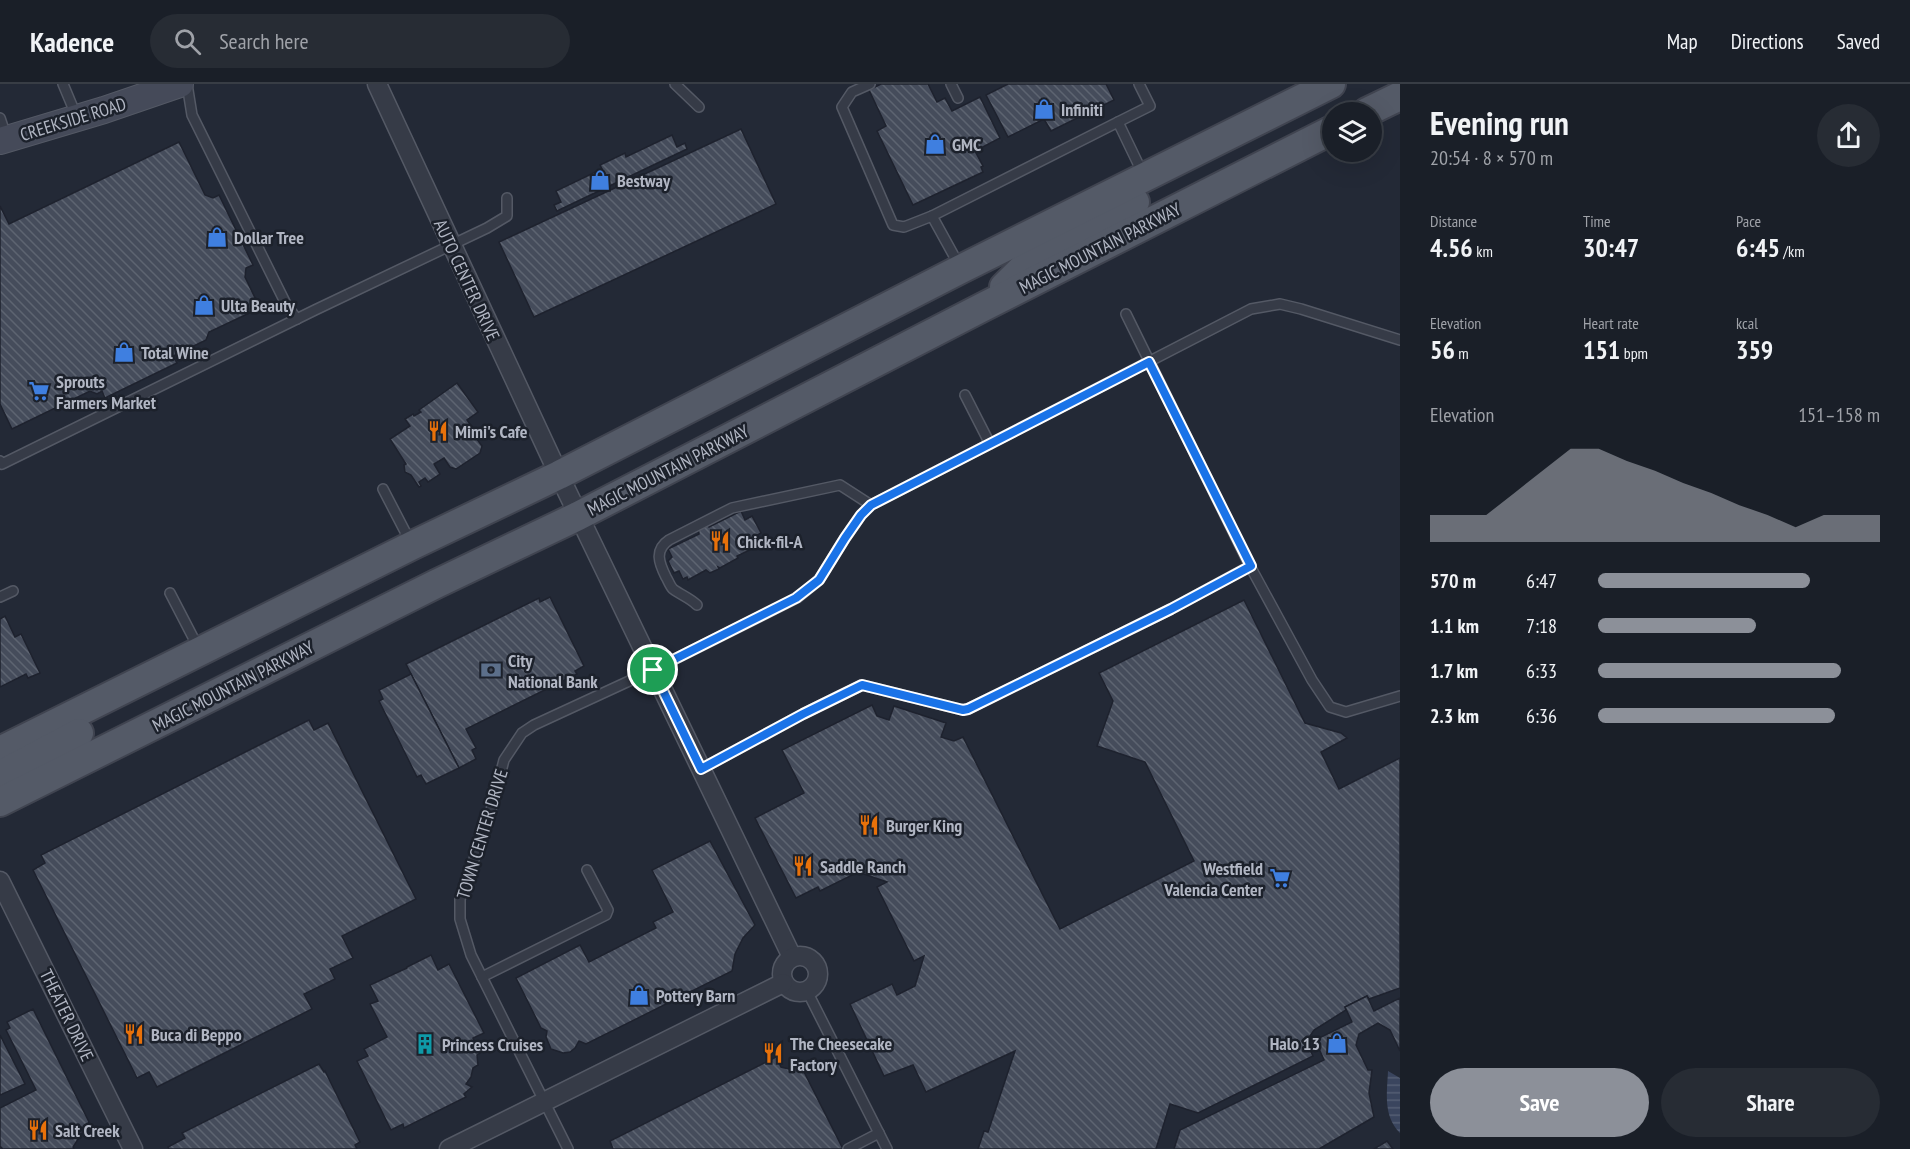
<!DOCTYPE html>
<meta charset="utf-8">
<style>
:root{--surface:#1a1f28;--page:#272c34;--text:#f1f3f6;--muted:#9fa2a8;--line:#383d45;--accent:#8c9099}
body{margin:0;font-family:"PT Sans Narrow",sans-serif;background:var(--page);color:var(--text);height:100vh;display:flex;flex-direction:column;font-size:22px;white-space:nowrap}
*{box-sizing:border-box;margin:0}
p{font-size:20px;color:var(--muted)}
.icon{flex:none;width:33px;height:33px;fill:none;stroke:currentColor;stroke-width:2;stroke-linecap:round;stroke-linejoin:round}
.map{position:relative;flex:1;overflow:hidden}
.details{display:flex;flex-direction:column;background:var(--surface);width:510px}
.details>*{flex:none}
.buttons{position:absolute;left:1322px;top:18px;display:grid;gap:12px}
.buttons a{display:grid;place-items:center;width:60px;height:60px;border-radius:50%;background:var(--surface);box-shadow:0 6px 24px #0002,0 0 0 2px var(--line);font-size:30px}
.pin{position:absolute;display:grid;place-items:center;width:51px;height:51px;color:#fff;margin:-26px;border:3px solid #fff;border-radius:50%;box-shadow:0 2px 6px #0007}
.round{display:grid;place-items:center;flex:none;width:63px;height:63px;border-radius:32px;background:var(--page)}
.head{display:flex;align-items:center;justify-content:space-between;height:102px;padding:0 30px}
h1{font-size:33px;font-weight:600;line-height:45px}
.stats{display:grid;grid-template-columns:repeat(3,1fr);gap:9px;height:102px;padding:6px 30px}
.stats div{display:grid;align-content:center}
.stats b{font-size:26px;font-weight:600}
.stats small{font-size:16px;font-weight:400}
.stats p{font-size:16px}
.chart{height:168px;padding:12px 30px}
.chart p{display:flex;justify-content:space-between}
.chart svg{width:100%;height:108px;margin-top:6px;fill:var(--accent);opacity:.7}
.action{display:flex;gap:12px;margin-top:auto;padding:12px 30px}
.action a{flex:1;height:69px;border-radius:36px;background:var(--accent);color:#fff;font-size:24px;font-weight:600;line-height:69px;text-align:center}
.action a+a{background:var(--page);color:var(--text)}
ul{padding:0 30px;list-style:none;font-size:20px}
li{display:grid;grid-template-columns:96px 72px 1fr;align-items:center;height:45px}
li i{height:15px;border-radius:8px;background:var(--accent)}
header{display:flex;align-items:center;gap:36px;box-sizing:border-box;height:84px;padding:0 30px;background:var(--surface);border-bottom:2px solid var(--line)}
header strong{font-size:28px}
nav{display:flex;gap:33px;margin-inline-start:auto;font-size:21px}
.search{width:420px;height:54px;background:var(--page);display:flex;align-items:center;gap:15px;box-sizing:border-box;padding:0 21px;border-radius:33px;color:var(--muted);font-size:22px}
main{display:flex;flex:1;min-height:0}
.map>svg:first-child{display:block}
</style>
<header>
<strong>Kadence</strong>
<div class="search"><svg class="icon" aria-label="search" viewBox="0 0 24 24"><circle cx="10" cy="10" r="6"/><path d="M15 15l6 6"/></svg>Search here</div>
<nav><a>Map</a><a>Directions</a><a>Saved</a></nav>
</header>
<main>
<div class="map">
<svg width="1400" height="1065" viewBox="0 0 1400 1065">
<defs>
<pattern id="water-rules" width="6" height="5" patternUnits="userSpaceOnUse" patternTransform="scale(1.5)"><rect width="6" height="5" fill="#3a455e"/><path d="M0 2.5h6" fill="none" stroke="#545e73"/></pattern>
<pattern id="building-back-hatch" width="6" height="6" patternUnits="userSpaceOnUse" patternTransform="scale(1.5)"><rect width="6" height="6" fill="#454c5b"/><path d="M-1 5l2 2M0 0l6 6M5-1l2 2" fill="none" stroke="#5d6471"/></pattern>
</defs>
<rect width="100%" height="100%" fill="#232936"/>
<path fill="url(#water-rules)" d="M 1388,987 L 1400,994 L 1400,1049 C 1383,1032 1387,1009 1388,987 Z"/>
<g fill="url(#building-back-hatch)" stroke="#1e222e" stroke-width="1.5">
<polygon points="881,0 928,0 937,18 945,14 952,27 980,13 1000,54 975,67 983,82 981,83 983,88 913,121 877,47 886,42 869,6"/>
<polygon points="1008,0 1106,0 1114,16 1051,47 1044,35 1008,53 986,11"/>
<polygon points="741,45 776,120 534,233 499,158"/>
<polygon points="672,51 677,63 685,59 687,65 557,127 554,121 561,118 556,107 602,85 600,81 625,69 626,73"/>
<polygon points="179,58 205,111 213,114 219,111 253,181 246,184 245,193 260,224 209,248 206,256 173,272 177,279 105,314 102,307 97,310 90,307 12,345 0,320 0,122 9,140"/>
<polygon points="457,299 478,328 467,336 479,353 476,354 482,362 480,369 456,385 450,383 444,374 434,380 440,390 428,398 425,394 419,398 421,402 419,403 411,391 405,388 404,381 406,380 390,355 410,342 405,335 413,330 414,332 421,328 419,326"/>
<polygon points="741,427 745,436 752,432 761,449 754,453 758,462 737,472 738,474 720,484 718,483 719,485 710,489 706,486 688,496 687,493 683,495 679,487 674,489 668,477 672,473 668,465 699,450 698,443 706,439 709,443"/>
<polygon points="550,513 584,582 575,587 577,590 466,645 476,664 472,666 476,675 459,684 406,580 539,514 540,518"/>
<polygon points="1244,516 1305,639 1341,649 1347,654 1321,668 1339,705 1400,674 1400,904 1369,915 1367,912 1345,923 1346,926 1314,946 1306,958 1313,972 1198,1029 1170,1020 1156,1065 978,1065 984,1047 988,1048 1015,967 926,1008 913,981 884,992 850,920 892,900 897,911 915,902 924,872 914,877 877,803 887,798 858,788 820,807 818,803 796,814 755,734 804,709 782,666 872,621 877,632 889,636 894,622 946,639 941,653 954,657 963,653 1060,845 1194,777 1145,678 1097,662 1113,617 1099,589"/>
<polygon points="5,532 15,553 21,550 40,589 28,594 26,590 0,603 0,535"/>
<polygon points="411,590 459,684 426,700 421,691 417,693 379,617 383,615 379,606"/>
<polygon points="309,636 314,646 328,639 416,815 342,852 353,874 330,885 335,895 304,910 312,925 157,1003 149,988 137,994 33,786 45,779 41,771"/>
<polygon points="710,757 755,841 743,854 735,870 732,887 586,960 579,957 575,964 570,968 563,969 551,965 546,953 547,947 541,944 516,894 580,861 589,878 656,844 653,838 673,828 652,786"/>
<polygon points="431,871 438,886 449,880 484,949 473,954 480,969 477,971 478,981 473,984 471,993 466,1000 472,1003 464,1010 466,1013 404,1044 403,1040 391,1046 357,977 368,972 364,965 387,953 370,920 378,917 370,901 407,884 407,883"/>
<polygon points="1367,912 1374,927 1400,914 1400,967 1390,946 1378,939 1359,950 1356,961 1368,986 1372,986 1369,1009 1374,1033 1319,1065 1174,1065 1180,1046 1324,976 1315,956 1352,938 1345,923"/>
<polygon points="33,925 89,1038 73,1063 74,1065 3,1065 0,1062 0,1024 36,1006 6,946 10,944 7,938"/>
<polygon points="0,951 25,1000 0,1011"/>
<polygon points="776,973 781,983 789,985 800,980 843,1065 613,1065 610,1057"/>
<polygon points="319,980 324,988 325,987 360,1058 355,1061 357,1065 169,1065 168,1063 185,1054 182,1049"/>
<polygon points="1387,1057 1393,1065 1374,1065"/>
</g>
<g fill="none" stroke-linecap="round" stroke-linejoin="round">
<g stroke="#545965" stroke-width="12">
<g id="lane">
<polyline points="63,0 76,31"/>
<polyline points="187,0 192,31 287,222 297,235"/>
<polyline points="675,0 699,23"/>
<polyline points="870,0 852,8 842,23 893,141 904,143 932,132"/>
<polyline points="951,0 958,14"/>
<polyline points="0,34 6,52"/>
<polyline points="1118,38 1150,22 1139,0"/>
<polyline points="959,181 932,132 1118,38 1143,90"/>
<polyline points="1126,230 1250,482"/>
<polyline points="965,311 990,360"/>
<polyline points="0,377 2,380 315,226 487,144 507,132 507,114"/>
<polyline points="383,405 411,459"/>
<polyline points="170,509 198,563"/>
<polyline points="0,513 13,507"/>
<path d="M 697,521 C 690,514 681,511 673,505 C 670,502 668,496 666,493 C 659,479 654,466 669,456 L 732,424 L 840,401 L 871,421"/>
<polyline points="701,685 803,630 862,601 963,626 968,625 1171,525 1250,482 1312,596 1330,623 1346,628 1400,612"/>
<polyline points="482,893 606,831 608,826 587,786"/>
<polyline points="807,907 887,1065"/>
<polyline points="568,1065 471,871 460,835 460,815 490,730 504,676 522,649 534,641 653,586 797,514 819,496 845,454 861,431 871,421 1251,225 1280,220 1301,225 1400,256"/>
<polyline points="848,1065 879,1049"/>
</g>
</g>
<g stroke="#545965" stroke-width="21">
<g id="street">
<polyline points="377,0 559,391 792,873"/>
<polyline points="0,797 133,1065"/>
<circle cx="800" cy="890" r="18"/>
<polyline points="449,1065 783,899"/>
</g>
</g>
<g stroke="#545965" stroke-width="28">
<polyline id="secondary" points="0,57 104,26 180,0"/>
</g>
<g stroke="#404450" stroke-width="32">
<g id="primary">
<polyline points="1367,28 1400,12"/>
<polyline points="1004,203 1036,171 1135,118"/>
<polyline points="0,667 413,461 559,391 961,185 1331,0"/>
<polyline points="0,691 79,649"/>
<polyline points="0,718 436,500 578,432 983,223 1332,46"/>
</g>
</g>
<use href="#lane" stroke="#363b47" stroke-width="9"/>
<use href="#street" stroke="#363b47" stroke-width="18"/>
<use href="#secondary" stroke="#454a59" stroke-width="26"/>
<use href="#primary" stroke="#545a67" stroke-width="28"/>
</g>
<g fill="none" stroke-linecap="round" stroke-linejoin="round">
<g stroke="#fff" stroke-width="12">
<polygon id="route" points="1149,278 1251,482 1171,525 968,625 963,626 862,601 803,630 701,685 653,586 796,514 819,496 845,454 861,431 871,421"/>
</g>
<use href="#route" stroke="#1a73e8" stroke-width="8"/>
</g>
<defs>
<g id="shop-bare" transform="scale(1.62)"><path d="M-5-2.5h2.3a2.7 3.5 0 0 1 5.4 0H5L5.5 6h-11ZM-1.5-2.5h3a1.5 2.3 0 0 0-3 0Z" fill="#3f7fe0" stroke="#1c212b" stroke-width="2.5" paint-order="stroke"/></g>
<g id="supermarket-bare" transform="scale(1.62)"><path d="M-6-5.5h2.5l.6 2H6L4.5 2H-2.5L-4.4-4H-6ZM-1.5 3.2a1.3 1.3 0 1 0 .1 0ZM3 3.2a1.3 1.3 0 1 0 .1 0Z" fill="#3f7fe0" stroke="#1c212b" stroke-width="2.5" paint-order="stroke"/></g>
<g id="restaurant-bare" transform="scale(1.62)"><path d="M-5-6h1v4h1v-4h1v4h1v-4h1v5L-1.5 .5V6h-2V.5L-5-1ZM5-6V6H3V1.5H1.5Q1.5-4 5-6Z" fill="#e8710a" stroke="#1c212b" stroke-width="2.5" paint-order="stroke"/></g>
<g id="bank-bare" transform="scale(1.62)"><path d="M-6-4H6V4H-6ZM0-2.3a2.3 2.3 0 1 0 0 4.6a2.3 2.3 0 1 0 0-4.6Z" fill="#5c6f8a" stroke="#1c212b" stroke-width="2.5" paint-order="stroke"/></g>
<g id="building-bare" transform="scale(1.62)"><path d="M-4-6H4V6H1V3H-1V6H-4ZM-2.5-4.3h1.7v1.8h-1.7ZM.8-4.3h1.7v1.8H.8ZM-2.5-1h1.7V.8h-1.7ZM.8-1h1.7V.8H.8Z" fill="#0f9aa8" stroke="#1c212b" stroke-width="2.5" paint-order="stroke"/></g>
</defs>
<g fill-rule="evenodd">
<use href="#shop-bare" x="1044" y="25"/>
<use href="#shop-bare" x="935" y="60"/>
<use href="#shop-bare" x="600" y="96"/>
<use href="#shop-bare" x="217" y="153"/>
<use href="#shop-bare" x="204" y="221"/>
<use href="#shop-bare" x="124" y="268"/>
<use href="#supermarket-bare" x="39" y="307"/>
<use href="#restaurant-bare" x="438" y="347"/>
<use href="#restaurant-bare" x="720" y="457"/>
<use href="#bank-bare" x="491" y="586"/>
<use href="#restaurant-bare" x="869" y="741"/>
<use href="#restaurant-bare" x="803" y="782"/>
<use href="#supermarket-bare" x="1280" y="794"/>
<use href="#shop-bare" x="639" y="911"/>
<use href="#restaurant-bare" x="134" y="950"/>
<use href="#shop-bare" x="1337" y="959"/>
<use href="#building-bare" x="425" y="960"/>
<use href="#restaurant-bare" x="773" y="969"/>
<use href="#restaurant-bare" x="38" y="1046"/>
</g>
<g text-anchor="middle" dominant-baseline="central" stroke-width="5" stroke-linejoin="round" paint-order="stroke">
<g font-size="18" font-weight="bold" fill="#b1b6c3" stroke="#1c212b" text-anchor="start">
<text x="1061" y="25">Infiniti</text>
<text x="952" y="60">GMC</text>
<text x="617" y="96">Bestway</text>
<text x="234" y="153">Dollar Tree</text>
<text x="221" y="221">Ulta Beauty</text>
<text x="141" y="268">Total Wine</text>
<text x="56" y="297">Sprouts<tspan x="56" dy="21">Farmers Market</tspan></text>
<text x="455" y="347">Mimi's Cafe</text>
<text x="737" y="457">Chick-fil-A</text>
<text x="508" y="576">City<tspan x="508" dy="21">National Bank</tspan></text>
<text x="886" y="741">Burger King</text>
<text x="820" y="782">Saddle Ranch</text>
<text x="1263" y="784" text-anchor="end">Westfield<tspan x="1263" dy="21">Valencia Center</tspan></text>
<text x="656" y="911">Pottery Barn</text>
<text x="151" y="950">Buca di Beppo</text>
<text x="790" y="959">The Cheesecake<tspan x="790" dy="21">Factory</tspan></text>
<text x="1320" y="959" text-anchor="end">Halo 13</text>
<text x="442" y="960">Princess Cruises</text>
<text x="55" y="1046">Salt Creek</text>
</g>
<g font-size="18" fill="#b1b6c3" stroke="#1c212b">
<text transform="translate(73 35) rotate(-17)">CREEKSIDE ROAD</text>
<text transform="translate(1100 164) rotate(-27)">MAGIC MOUNTAIN PARKWAY</text>
<text transform="translate(467 196) rotate(65)">AUTO CENTER DRIVE</text>
<text transform="translate(668 386) rotate(-27)">MAGIC MOUNTAIN PARKWAY</text>
<text transform="translate(233 602) rotate(-27)">MAGIC MOUNTAIN PARKWAY</text>
<text transform="translate(482 750) rotate(-73)">TOWN CENTER DRIVE</text>
<text transform="translate(67 931) rotate(64)">THEATER DRIVE</text>
</g>
</g>
</svg>
<div class="buttons">
<a><svg class="icon" aria-label="layers" viewBox="0 0 24 24"><path d="M12 4l9 5-9 5-9-5zM3 14l9 5 9-5"/></svg></a>
</div>
<div class="pin" style="left:653px;top:586px;background:#1e9e55"><svg class="icon" aria-label="arrive" viewBox="0 0 24 24"><path d="M6 21V4h12l-3 4 3 4H6"/></svg></div>
</div>
<section class="details">
<div class="head"><div><h1>Evening run</h1><p>20:54 · 8 × 570 m</p></div><a class="round"><svg class="icon" aria-label="share" viewBox="0 0 24 24"><path d="M12 15V3M7 8l5-5 5 5M5 13v7h14v-7"/></svg></a></div>
<div class="stats">
<div><p>Distance</p><b>4.56<small> km</small></b></div>
<div><p>Time</p><b>30:47</b></div>
<div><p>Pace</p><b>6:45<small> /km</small></b></div>
</div>
<div class="stats">
<div><p>Elevation</p><b>56<small> m</small></b></div>
<div><p>Heart rate</p><b>151<small> bpm</small></b></div>
<div><p>kcal</p><b>359</b></div>
</div>
<div class="chart"><p><span>Elevation</span>151–158 m</p>
<svg viewBox="0 0 160 44" preserveAspectRatio="none"><path d="M0 44V33L10 33L20 33L30 24L40 15L50 6L60 6L70 11L80 15L90 20L100 24L110 29L120 33L130 38L140 33L150 33L160 33V44z"/></svg>
</div>
<ul>
<li><b>570 m</b>6:47<i style="width:75%"></i></li>
<li><b>1.1 km</b>7:18<i style="width:56%"></i></li>
<li><b>1.7 km</b>6:33<i style="width:86%"></i></li>
<li><b>2.3 km</b>6:36<i style="width:84%"></i></li>
</ul>
<div class="action"><a>Save</a><a>Share</a></div>
</section>
</main>
